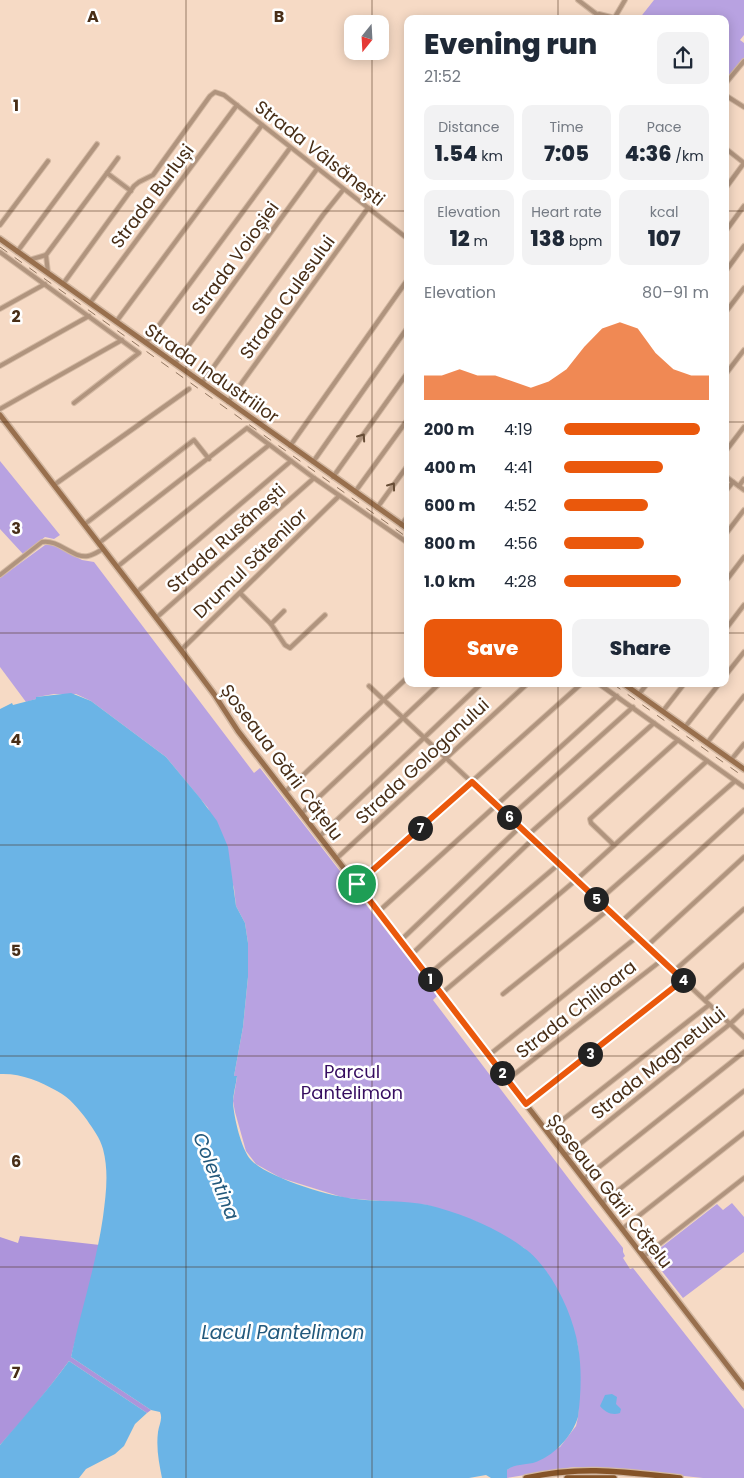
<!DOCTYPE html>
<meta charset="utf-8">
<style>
:root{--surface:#fff;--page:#f2f2f3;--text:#1f2937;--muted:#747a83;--accent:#ea580c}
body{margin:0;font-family:Poppins,sans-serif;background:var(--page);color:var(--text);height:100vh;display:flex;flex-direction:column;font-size:19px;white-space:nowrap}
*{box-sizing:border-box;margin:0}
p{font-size:16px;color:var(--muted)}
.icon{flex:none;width:28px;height:28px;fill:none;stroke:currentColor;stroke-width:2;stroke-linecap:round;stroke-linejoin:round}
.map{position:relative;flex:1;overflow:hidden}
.panel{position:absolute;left:404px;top:15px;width:325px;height:672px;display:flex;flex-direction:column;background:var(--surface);border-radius:10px;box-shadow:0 2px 12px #0003}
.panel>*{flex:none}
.needle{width:32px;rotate:198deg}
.buttons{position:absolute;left:344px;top:15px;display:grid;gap:10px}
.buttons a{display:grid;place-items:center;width:45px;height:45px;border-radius:10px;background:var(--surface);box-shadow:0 2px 12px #0003;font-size:25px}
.pin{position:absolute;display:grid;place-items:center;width:42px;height:42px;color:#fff;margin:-21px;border:2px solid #fff;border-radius:50%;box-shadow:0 1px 5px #0007}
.km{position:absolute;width:25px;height:25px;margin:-12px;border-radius:50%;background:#222;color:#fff;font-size:14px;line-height:25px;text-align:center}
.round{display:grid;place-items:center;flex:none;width:52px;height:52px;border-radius:10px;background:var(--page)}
.headline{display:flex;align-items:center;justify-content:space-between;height:85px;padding:0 20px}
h1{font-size:28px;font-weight:800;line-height:38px}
.metrics{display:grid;grid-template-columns:repeat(3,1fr);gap:8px;height:85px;padding:5px 20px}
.metrics div{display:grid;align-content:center;border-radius:10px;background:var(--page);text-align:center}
.metrics b{font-size:21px;font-weight:800}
.metrics small{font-size:14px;font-weight:400}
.metrics p{font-size:14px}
.chart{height:140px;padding:10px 20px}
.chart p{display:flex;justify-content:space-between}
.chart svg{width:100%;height:90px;margin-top:5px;fill:var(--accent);opacity:.7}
.cta{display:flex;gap:10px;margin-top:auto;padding:10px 20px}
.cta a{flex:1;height:58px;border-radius:10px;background:var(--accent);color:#fff;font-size:20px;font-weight:800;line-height:58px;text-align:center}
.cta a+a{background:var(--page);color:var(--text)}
ul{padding:0 20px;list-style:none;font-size:16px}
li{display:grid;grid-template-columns:80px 60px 1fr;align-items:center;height:38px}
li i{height:12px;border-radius:6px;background:var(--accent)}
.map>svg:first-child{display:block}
</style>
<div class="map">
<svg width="744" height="1478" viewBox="0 0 744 1478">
<rect width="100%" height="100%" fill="#f6dac5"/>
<g fill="#b8a2e1">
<polygon points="654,0 744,0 744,35 740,40 744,43 744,58 725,81 725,19 639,19"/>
<polygon points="0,461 60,535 54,539 45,537 23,554 0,529"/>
<polygon points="45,545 53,545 82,560 94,562 254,773 260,768 437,996 433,1000 575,1187 623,1248 623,1252 625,1256 623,1258 630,1269 633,1268 744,1409 744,1478 703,1478 608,1468 574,1467 507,1478 507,1470 512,1466 560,1447 576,1426 578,1417 580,1381 578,1346 566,1308 547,1273 524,1248 477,1222 427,1205 345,1198 281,1178 256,1164 246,1151 235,1112 233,1101 237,1077 234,1076 243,1027 248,977 248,943 245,923 236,906 234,888 208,808 166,757 91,701 76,694 54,694 37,697 36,699 26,702 0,667 0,578"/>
<polygon points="732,1203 744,1217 744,1252 683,1298 650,1256 717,1204 723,1210"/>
</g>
<path fill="#ad94db" d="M 20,1236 L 100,1245 L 71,1357 L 151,1410 L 147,1413 L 69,1361 C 48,1390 25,1418 0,1445 L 0,1237 L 18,1243 Z"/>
<g fill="#6bb4e6">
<path d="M 71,693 L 91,701 L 166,757 L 200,798 L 217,821 L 228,847 L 236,906 L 245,923 L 248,943 L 248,977 L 243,1027 L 234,1076 L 237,1076 C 236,1085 233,1094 233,1103 C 234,1117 241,1149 251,1160 C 268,1178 331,1197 356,1199 C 380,1202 404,1200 428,1205 C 461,1213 497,1228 524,1248 C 551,1267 573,1314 578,1346 C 582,1369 581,1394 578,1417 C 572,1437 553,1457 533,1463 C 523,1465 515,1464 507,1470 L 507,1478 L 491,1478 L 486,1475 L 469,1478 L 162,1478 C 159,1463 156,1448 158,1432 C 159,1425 163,1419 160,1412 L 151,1410 L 71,1357 C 81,1310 96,1265 103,1217 C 106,1194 109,1172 103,1149 C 100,1138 93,1129 87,1120 C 78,1108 70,1098 57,1091 C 40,1081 20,1073 0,1074 L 0,709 L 12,703 L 13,705 L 36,699 L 36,697 Z"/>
<path d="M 69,1361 L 147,1413 L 135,1424 L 124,1446 L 115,1454 L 86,1469 L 79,1478 L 0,1478 L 0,1445 C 24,1417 48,1390 69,1361 Z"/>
<path d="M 612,1394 L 617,1397 L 616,1404 L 621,1409 L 620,1413 C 612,1416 605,1412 600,1406 L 605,1395 Z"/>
</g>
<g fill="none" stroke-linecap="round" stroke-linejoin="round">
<g stroke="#d3b8a2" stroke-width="6">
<g id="minor">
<polyline points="578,0 603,19"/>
<polyline points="599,14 611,17"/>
<polyline points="615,17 625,0"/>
<polyline points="725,84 744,61"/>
<polyline points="725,95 744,107"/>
<polyline points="725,148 744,163"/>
<polyline points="107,173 118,158"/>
<polyline points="725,189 744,163"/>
<polyline points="0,225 48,161"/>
<polyline points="725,232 744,206"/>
<polyline points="0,252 139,353 74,403"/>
<polyline points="17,252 97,144"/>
<polyline points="46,255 48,273"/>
<polyline points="29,260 46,255 107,173 131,191"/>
<polyline points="725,272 744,246"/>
<polyline points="63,284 134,186 139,182 153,175 210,96 215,92 224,95 408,239"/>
<polyline points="90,303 237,105"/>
<polyline points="0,309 45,284"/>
<polyline points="725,313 744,288"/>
<polyline points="116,322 262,125"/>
<polyline points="146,343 290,148"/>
<polyline points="175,364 317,169"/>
<polyline points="0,366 89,316"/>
<polyline points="725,375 744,350"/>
<polyline points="202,383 323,215 343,190"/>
<polyline points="228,402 368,208"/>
<polyline points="0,409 122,340"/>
<polyline points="290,446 408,279"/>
<polyline points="725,452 744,427"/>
<polyline points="313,462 408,327"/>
<polyline points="725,476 744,490"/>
<polyline points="333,477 408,372"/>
<polyline points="54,485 189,389"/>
<polyline points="739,486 744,479"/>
<polyline points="355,492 408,419"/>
<polyline points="725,492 733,482"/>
<polyline points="377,508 408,465"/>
<polyline points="85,524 194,440 209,459"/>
<polyline points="401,525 408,516"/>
<polyline points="725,535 744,510"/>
<polyline points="99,543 247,428 314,478 408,543"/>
<polyline points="117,567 269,445"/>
<path d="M 0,575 L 42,542 C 59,539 73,559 88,556 C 94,555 99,551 103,549"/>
<polyline points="725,582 744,557"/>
<polyline points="137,592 291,461"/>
<polyline points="240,593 271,624 285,645 290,648 325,615"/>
<polyline points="156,618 314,478"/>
<polyline points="271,624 284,611"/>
<polyline points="725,630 744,605"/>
<polyline points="181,650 339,496"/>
<polyline points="725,676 744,652"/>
<polyline points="599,684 744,787"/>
<polyline points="369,686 744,1037"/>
<polyline points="639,694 647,684"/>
<polyline points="663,711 684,684"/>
<polyline points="685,727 719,684"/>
<polyline points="707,743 744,696"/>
<polyline points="731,760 744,744"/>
<polyline points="285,792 408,677"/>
<polyline points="302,813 439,684"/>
<polyline points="509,818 633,707"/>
<polyline points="528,835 654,723"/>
<polyline points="320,836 481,684"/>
<polyline points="614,845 591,823 590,819 678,740"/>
<polyline points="337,858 527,684"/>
<polyline points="357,884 581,684"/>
<polyline points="598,901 735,781"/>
<polyline points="378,912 617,696"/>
<polyline points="621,922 744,810"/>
<polyline points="400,941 520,827"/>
<polyline points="647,946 744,857"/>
<polyline points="411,955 533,839"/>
<polyline points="674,971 744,909"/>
<polyline points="427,976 559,864"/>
<polyline points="441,994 576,880 707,761"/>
<polyline points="503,994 608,910"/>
<polyline points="705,1000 744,965"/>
<polyline points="489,1055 637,937"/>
<polyline points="507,1080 662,960"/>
<polyline points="526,1104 683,980"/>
<polyline points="547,1132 709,1005"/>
<polyline points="566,1155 730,1024 744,1011"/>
<polyline points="584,1179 744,1052"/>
<polyline points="602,1203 744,1091"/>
<polyline points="622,1229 744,1133"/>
<polyline points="643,1257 744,1178"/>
</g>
</g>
<g stroke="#d3b8a2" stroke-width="8">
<g id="secondary">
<polyline points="0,239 408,529"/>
<polyline points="0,415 181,650 214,694 238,731 744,1387"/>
<polyline points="624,684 744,769"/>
</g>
</g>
<g stroke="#d3b8a2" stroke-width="8">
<g id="primary">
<path d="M 526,1478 C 582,1465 625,1472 680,1478"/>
<polyline points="567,1478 614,1478"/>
</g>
</g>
<use href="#minor" stroke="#b0947e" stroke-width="4"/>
<use href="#secondary" stroke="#986f4d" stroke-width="5"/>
<use href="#primary" stroke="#855428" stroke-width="5.5"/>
<g stroke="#927761" stroke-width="1" stroke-dasharray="9 9" stroke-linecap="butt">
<polyline points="0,247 408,538"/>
<polyline points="613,684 744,777"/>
</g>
</g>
<defs><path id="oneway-chevron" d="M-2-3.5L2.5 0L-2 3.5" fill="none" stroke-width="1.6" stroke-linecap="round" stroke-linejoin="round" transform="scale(1.25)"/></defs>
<g stroke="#674d36">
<use href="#oneway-chevron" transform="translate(362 437) rotate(-55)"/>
<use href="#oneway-chevron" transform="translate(392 486) rotate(-54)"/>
</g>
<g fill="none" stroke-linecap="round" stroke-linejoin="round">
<g stroke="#fff" stroke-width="10">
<polygon id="route" points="472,782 683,980 526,1104 357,884"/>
</g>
<use href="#route" stroke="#ea580c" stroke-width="6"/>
</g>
<path fill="none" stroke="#482e17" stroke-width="1" stroke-opacity="0.55" d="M 186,0 L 186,1478M 372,0 L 372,24M 558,0 L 558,19M 372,51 L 372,1478M 0,211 L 408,211M 725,211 L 744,211M 0,422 L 408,422M 725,422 L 744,422M 0,633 L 408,633M 725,633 L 744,633M 558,684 L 558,1478M 0,845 L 744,845M 0,1056 L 744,1056M 0,1267 L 744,1267"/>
<g text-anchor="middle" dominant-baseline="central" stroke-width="5" stroke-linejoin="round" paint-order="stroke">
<g font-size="18" fill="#482e17" stroke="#fff">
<text transform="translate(320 153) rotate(38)">Strada Vâlsănești</text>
<text transform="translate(152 196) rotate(-53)">Strada Burluși</text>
<text transform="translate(235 258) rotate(-54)">Strada Voioșiei</text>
<text transform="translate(287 297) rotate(-54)">Strada Culesului</text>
<text transform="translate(212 373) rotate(35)">Strada Industriilor</text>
<text transform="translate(226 538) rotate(-42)">Strada Rusănești</text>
<text transform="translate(250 563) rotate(-44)">Drumul Sătenilor</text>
<text transform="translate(422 761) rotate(-43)">Strada Gologanului</text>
<text transform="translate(282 762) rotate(53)">Șoseaua Gării Cățelu</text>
<text transform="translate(576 1009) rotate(-38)">Strada Chilioara</text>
<text transform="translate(658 1063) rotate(-39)">Strada Magnetului</text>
<text transform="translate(610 1191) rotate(52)">Șoseaua Gării Cățelu</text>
</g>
<g font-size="18" fill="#360d60" stroke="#fff">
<text x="352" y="1071">Parcul<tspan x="352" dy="21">Pantelimon</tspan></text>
</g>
<g font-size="19" font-style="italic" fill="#23597c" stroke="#fff">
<text transform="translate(216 1176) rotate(68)">Colentina</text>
<text x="283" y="1332">Lacul Pantelimon</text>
</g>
</g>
<g font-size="16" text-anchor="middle" font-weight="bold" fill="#482e17" stroke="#fff" stroke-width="5" stroke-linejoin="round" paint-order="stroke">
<text x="93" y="22">A</text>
<text x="279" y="22">B</text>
<text x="16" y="111">1</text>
<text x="16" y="322">2</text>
<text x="16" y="534">3</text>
<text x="16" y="745">4</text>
<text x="16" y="956">5</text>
<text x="16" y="1167">6</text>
<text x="16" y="1378">7</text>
</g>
</svg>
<div class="buttons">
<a><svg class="needle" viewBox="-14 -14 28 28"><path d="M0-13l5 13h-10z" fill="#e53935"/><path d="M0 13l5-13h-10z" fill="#747a83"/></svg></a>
</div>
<div class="pin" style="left:357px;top:884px;background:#1e9e55"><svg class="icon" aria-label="arrive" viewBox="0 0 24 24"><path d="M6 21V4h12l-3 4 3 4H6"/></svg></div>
<b class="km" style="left:430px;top:979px">1</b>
<b class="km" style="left:502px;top:1073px">2</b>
<b class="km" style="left:590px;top:1054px">3</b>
<b class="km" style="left:683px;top:980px">4</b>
<b class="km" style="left:596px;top:899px">5</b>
<b class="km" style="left:509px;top:817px">6</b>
<b class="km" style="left:420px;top:828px">7</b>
<section class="panel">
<div class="headline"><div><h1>Evening run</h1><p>21:52</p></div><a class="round"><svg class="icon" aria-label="share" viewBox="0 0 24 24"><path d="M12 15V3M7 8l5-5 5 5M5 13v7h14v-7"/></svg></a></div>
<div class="metrics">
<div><p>Distance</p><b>1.54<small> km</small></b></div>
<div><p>Time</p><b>7:05</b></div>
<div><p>Pace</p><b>4:36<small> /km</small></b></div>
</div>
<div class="metrics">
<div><p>Elevation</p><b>12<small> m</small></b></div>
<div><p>Heart rate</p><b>138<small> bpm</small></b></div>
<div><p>kcal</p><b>107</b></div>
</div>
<div class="chart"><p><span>Elevation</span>80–91 m</p>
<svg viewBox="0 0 160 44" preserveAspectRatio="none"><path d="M0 44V32L10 32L20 29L30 32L40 32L50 35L60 38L70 35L80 29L90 18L100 9L110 6L120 9L130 21L140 29L150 32L160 32V44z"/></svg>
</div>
<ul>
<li><b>200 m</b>4:19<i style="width:94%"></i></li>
<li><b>400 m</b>4:41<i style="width:68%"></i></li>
<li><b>600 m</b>4:52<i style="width:58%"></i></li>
<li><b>800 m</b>4:56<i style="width:55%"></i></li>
<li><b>1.0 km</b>4:28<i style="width:81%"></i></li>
</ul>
<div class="cta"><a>Save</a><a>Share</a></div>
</section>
</div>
